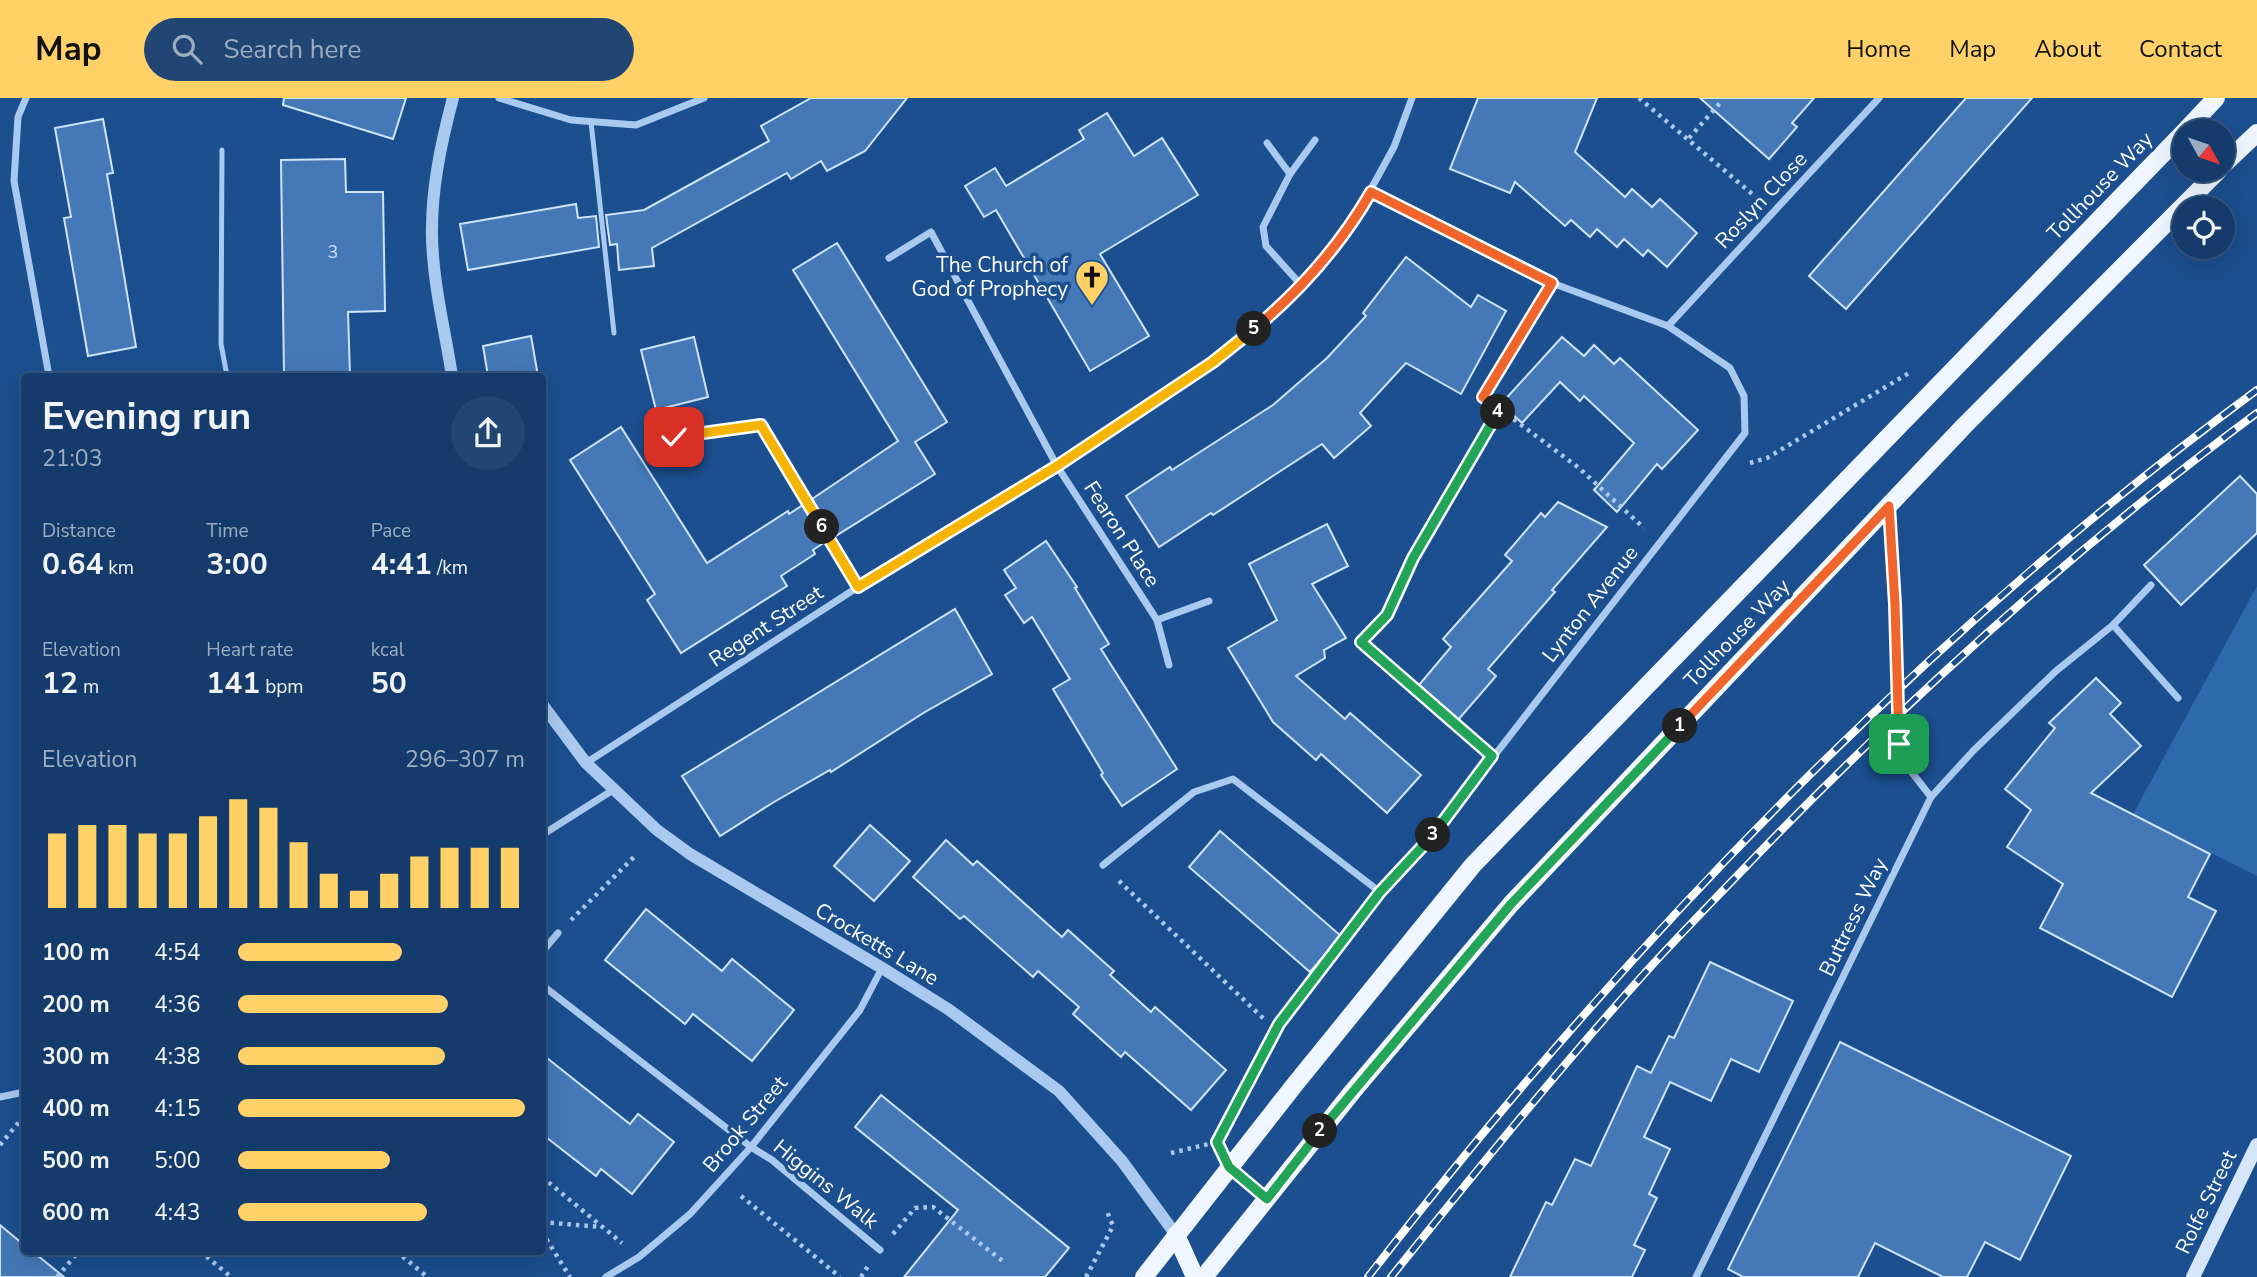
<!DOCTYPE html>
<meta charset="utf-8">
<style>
:root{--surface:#143b6b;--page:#214673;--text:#f1f3f6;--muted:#9dadc1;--line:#33557e;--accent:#ffd166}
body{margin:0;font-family:"Nunito Sans",sans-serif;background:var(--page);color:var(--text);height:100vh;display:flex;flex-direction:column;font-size:26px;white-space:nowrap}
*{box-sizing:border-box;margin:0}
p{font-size:23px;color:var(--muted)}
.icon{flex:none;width:38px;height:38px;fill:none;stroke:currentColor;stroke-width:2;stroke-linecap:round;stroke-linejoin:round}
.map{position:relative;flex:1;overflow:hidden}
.sheet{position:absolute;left:21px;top:275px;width:525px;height:882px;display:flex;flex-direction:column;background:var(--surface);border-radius:7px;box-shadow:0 7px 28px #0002,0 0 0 2px var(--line)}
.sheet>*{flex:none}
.needle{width:46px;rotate:130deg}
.tools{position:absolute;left:2172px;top:21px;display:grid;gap:14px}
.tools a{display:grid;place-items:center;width:63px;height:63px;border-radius:50%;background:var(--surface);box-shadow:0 7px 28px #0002,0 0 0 2px var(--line);font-size:35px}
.pin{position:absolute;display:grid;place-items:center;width:60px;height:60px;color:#fff;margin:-30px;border-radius:14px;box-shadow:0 4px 10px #0006}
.km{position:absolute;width:35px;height:35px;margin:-18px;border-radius:50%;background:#222;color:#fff;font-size:19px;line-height:35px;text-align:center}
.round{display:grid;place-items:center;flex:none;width:74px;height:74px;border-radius:37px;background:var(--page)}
.head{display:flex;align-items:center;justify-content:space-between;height:119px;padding:0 21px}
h1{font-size:38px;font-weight:700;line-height:52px}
.stats{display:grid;grid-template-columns:repeat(3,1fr);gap:10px;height:119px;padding:7px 21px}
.stats div{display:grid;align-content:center}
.stats b{font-size:30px;font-weight:700}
.stats small{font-size:19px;font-weight:400}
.stats p{font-size:19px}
.chart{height:196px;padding:14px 21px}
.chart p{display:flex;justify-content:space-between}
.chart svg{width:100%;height:126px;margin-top:7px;stroke:var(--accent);stroke-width:6}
ul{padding:0 21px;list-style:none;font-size:23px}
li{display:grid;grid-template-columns:112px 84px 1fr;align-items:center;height:52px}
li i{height:18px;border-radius:9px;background:var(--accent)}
header{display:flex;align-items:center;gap:42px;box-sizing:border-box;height:98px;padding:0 35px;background:var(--accent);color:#111}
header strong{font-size:33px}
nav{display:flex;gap:38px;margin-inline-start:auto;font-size:24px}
.search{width:490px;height:63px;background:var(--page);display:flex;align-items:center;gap:18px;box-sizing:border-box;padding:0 24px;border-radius:38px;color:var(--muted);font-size:26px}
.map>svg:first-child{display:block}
</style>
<header>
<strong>Map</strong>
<div class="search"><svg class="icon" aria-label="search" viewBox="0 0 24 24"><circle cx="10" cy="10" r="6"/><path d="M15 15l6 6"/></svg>Search here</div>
<nav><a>Home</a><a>Map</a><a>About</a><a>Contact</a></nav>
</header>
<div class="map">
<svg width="2257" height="1179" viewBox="0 0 2257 1179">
<rect width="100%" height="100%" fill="#1b4f8f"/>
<polygon fill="#2e69ad" points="2257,488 2257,778 2133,716"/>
<g fill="#4478b7" stroke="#cfe3fa" stroke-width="2">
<polygon points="284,0 406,0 393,41 283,7"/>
<polygon points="811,0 907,0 865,53 827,73 821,63 791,81 787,75 652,150 654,168 619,172 617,146 610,147 606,117 644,112 769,43 761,28"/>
<polygon points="1478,0 1597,0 1575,54 1625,99 1632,91 1652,109 1660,101 1697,135 1667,169 1648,152 1643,158 1624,141 1617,149 1597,131 1590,139 1571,122 1565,128 1515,84 1510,95 1450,71"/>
<polygon points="1700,0 1814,0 1792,25 1797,29 1769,61"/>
<polygon points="1966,0 2032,0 1846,211 1809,178"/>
<polygon points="1107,15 1134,58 1162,40 1198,97 1100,156 1149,238 1090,273 996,112 984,119 965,88 995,70 1006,88 1084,41 1079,32"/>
<polygon points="103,21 113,75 107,76 136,249 88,258 64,120 71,119 55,30"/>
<polygon points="345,61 346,94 383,94 385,213 348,214 350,278 284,278 281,62"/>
<polygon points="576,106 578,120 596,118 599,149 468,172 460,126"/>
<polygon points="837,145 947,324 915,344 935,376 834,439 812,401 898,343 793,172"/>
<polygon points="1406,159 1471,209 1478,197 1506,213 1461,296 1406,265 1360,315 1371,328 1334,360 1322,346 1213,417 1211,415 1159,449 1126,398 1170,369 1172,372 1273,307 1327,260 1366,218 1363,215"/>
<polygon points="531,238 538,278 488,278 483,248"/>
<polygon points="694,239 708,299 656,312 641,252"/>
<polygon points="1562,239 1584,258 1594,247 1614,266 1620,260 1698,332 1662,371 1657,366 1617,414 1594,392 1634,345 1584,298 1580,303 1560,284 1522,325 1501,306"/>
<polygon points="621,329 707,465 788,413 789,416 803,407 825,444 813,452 815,456 781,478 787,488 681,555 647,502 655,496 570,362"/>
<polygon points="2240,378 2257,396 2257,435 2181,507 2144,467"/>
<polygon points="1558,404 1607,429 1552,492 1555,494 1488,571 1496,578 1458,622 1419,587 1451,549 1443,541 1512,463 1505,457 1541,415 1545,419"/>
<polygon points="1327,426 1348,468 1312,486 1346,540 1324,552 1325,560 1296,578 1345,621 1350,615 1421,677 1387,715 1321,656 1316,662 1273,624 1228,550 1277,522 1249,466"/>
<polygon points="1046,443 1077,489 1075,490 1109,546 1101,551 1177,671 1122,708 1101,677 1103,675 1053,591 1070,581 1032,519 1024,525 1005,497 1016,490 1004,472"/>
<polygon points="955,511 992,576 925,614 831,674 830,672 774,704 720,738 682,678"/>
<polygon points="2096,580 2121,605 2110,616 2141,648 2091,695 2210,756 2188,799 2216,813 2172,899 2040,830 2063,786 2007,749 2031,712 2005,691 2055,630 2049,625"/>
<polygon points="870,727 910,763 874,803 834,768"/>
<polygon points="1220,733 1341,838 1310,874 1189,769"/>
<polygon points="946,742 973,767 977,763 1062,839 1068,832 1114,873 1110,877 1151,914 1155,909 1226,972 1191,1012 1125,954 1121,959 1073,916 1079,909 1038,873 1033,879 964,818 960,821 913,779"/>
<polygon points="646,811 722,873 732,861 794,912 752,963 693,916 685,926 605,862"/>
<polygon points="1710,864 1793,903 1759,974 1731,961 1711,1003 1670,984 1644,1039 1670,1051 1649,1096 1657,1100 1634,1147 1645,1152 1632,1179 1510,1179 1546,1104 1552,1107 1575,1061 1591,1068 1637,968 1651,975 1669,938 1674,940"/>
<polygon points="1840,944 2071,1058 2020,1162 1985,1144 1967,1179 1943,1179 1875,1145 1858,1179 1743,1179 1728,1171"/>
<polygon points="542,956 630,1026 638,1016 674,1044 632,1096 601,1071 596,1078 542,1036"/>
<polygon points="881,997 1069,1150 1045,1179 904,1179 958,1112 855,1029"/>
<polygon points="0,1127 24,1147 24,1153 32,1153 64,1179 0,1179"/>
</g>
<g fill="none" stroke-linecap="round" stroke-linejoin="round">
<g stroke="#a9c9ee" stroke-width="4.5" stroke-dasharray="3.5 5" stroke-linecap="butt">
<polyline points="1639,0 1757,100"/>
<polyline points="1689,40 1720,5"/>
<polyline points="1500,311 1579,370 1644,430"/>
<polyline points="1750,365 1767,360 1909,275"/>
<polyline points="1477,645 1361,544 1387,517 1413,460 1498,315"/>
<polyline points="1119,783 1266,923"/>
<polyline points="571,822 637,756"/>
<polyline points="1226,1026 1279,926 1367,812"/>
<polyline points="0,1047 24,1018"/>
<polyline points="1171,1055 1213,1045"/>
<polyline points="542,1079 622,1145"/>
<polyline points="741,1098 840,1179"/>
<polyline points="542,1124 601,1129"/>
<polyline points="542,1134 570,1179"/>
<polyline points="893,1136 915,1110 933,1109 1004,1164"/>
<polyline points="200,1153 231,1179"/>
<polyline points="396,1153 425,1177"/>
<polyline points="57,1179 79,1153"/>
<polyline points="861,1179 868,1168"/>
<polyline points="1086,1179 1113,1128 1106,1111"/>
</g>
<g stroke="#a9c9ee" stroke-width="5">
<polyline points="591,24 614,235"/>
<polyline points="222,52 221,246 227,278"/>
<polyline points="1483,299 1552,185"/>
<polyline points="674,339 761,327 858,489"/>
</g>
<g stroke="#a9c9ee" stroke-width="7">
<polyline points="26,0 18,19 14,83 49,278"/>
<polyline points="499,0 571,22 636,27 704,0"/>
<polyline points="1267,45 1290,76"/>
<polyline points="889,160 931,134 1057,368 1157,522 1169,567"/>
<polyline points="1302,188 1266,148 1263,129 1290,76 1315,42"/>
<polyline points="1668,228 1879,0"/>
<polyline points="1889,412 1895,506"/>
<polyline points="1157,522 1209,503"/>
<polyline points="2113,527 2178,600"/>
<polyline points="586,665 858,489 1057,368 1213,264 1302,188 1348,133 1394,49 1412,0"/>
<polyline points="1910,672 1931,699"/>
<polyline points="542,737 613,692"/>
<polyline points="1103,767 1194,694 1233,681 1380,794 1432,738 1745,335 1744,298 1730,270 1668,228 1552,185 1371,94"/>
<polyline points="542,854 558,835"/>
<polyline points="542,887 751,1049 772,1062 880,1152"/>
<polyline points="0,999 24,994"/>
<polyline points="606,1179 639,1159 690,1116 751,1049 860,912 882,870"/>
<polyline points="1696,1179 1931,699 1973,653 2056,573 2113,527 2151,487"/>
</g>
<g stroke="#a9c9ee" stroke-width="12">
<path d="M 452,278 C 445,232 433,186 432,139 C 431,92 441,45 453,0"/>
<polyline points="542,606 586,665 657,732 690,756 882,870 948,911 1059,993 1122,1063 1176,1137"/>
</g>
<polyline stroke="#d6e6fa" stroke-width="14" points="2193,1179 2257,1047"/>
<g stroke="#f0f6ff" stroke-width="18">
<polyline points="2185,33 2216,0"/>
<polyline points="2222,68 2257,35"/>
<polyline points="1176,1137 1195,1179"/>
<polyline points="1144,1179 1296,985 1473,767 2184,34"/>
<polyline points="1204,1179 1353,993 1511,806 1965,327 2219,72"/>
</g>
<g stroke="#fff" stroke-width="8">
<g id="rail">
<path d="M 1368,1179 C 1625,847 1919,541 2257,292"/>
<path d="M 1391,1179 C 1473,1077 1556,974 1644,876 C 1681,835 1720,796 1758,756 C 1913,596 2078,447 2257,315"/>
</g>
</g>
<use href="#rail" stroke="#1b4f8f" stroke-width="5" stroke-dasharray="16" stroke-linecap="butt"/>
<polyline stroke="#a9c9ee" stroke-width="7" points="1895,506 1899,646 1910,672"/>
</g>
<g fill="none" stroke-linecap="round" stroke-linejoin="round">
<g stroke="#fff" stroke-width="14">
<polyline id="split-1" points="1680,628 1889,408 1895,506 1899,646"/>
</g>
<g stroke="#fff" stroke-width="14">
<polyline id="split-2" points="1320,1033 1511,806 1680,628"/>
</g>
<g stroke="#fff" stroke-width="14">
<polyline id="split-3" points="1320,1033 1267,1101 1229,1069 1217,1044 1279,926 1380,794 1433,737"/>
</g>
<g stroke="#fff" stroke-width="14">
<polyline id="split-4" points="1433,737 1492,658 1361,544 1387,517 1413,460 1498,314"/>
</g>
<g stroke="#fff" stroke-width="14">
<path id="split-5" d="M 1254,231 C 1302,191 1340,148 1371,94 L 1552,185 L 1483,299 L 1500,312 L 1498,314"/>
</g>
<g stroke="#fff" stroke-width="14">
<polyline id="split-6" points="822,429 858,489 1057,368 1213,264 1254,231"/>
</g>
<g stroke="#fff" stroke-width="14">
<polyline id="split-7" points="674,339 761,327 822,429"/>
</g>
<use href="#split-1" stroke="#f0652b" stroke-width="9"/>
<use href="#split-2" stroke="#22a559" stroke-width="9"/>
<use href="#split-3" stroke="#22a559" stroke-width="9"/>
<use href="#split-4" stroke="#22a559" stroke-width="9"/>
<use href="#split-5" stroke="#f0652b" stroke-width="9"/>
<use href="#split-6" stroke="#f5b400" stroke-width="9"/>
<use href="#split-7" stroke="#f5b400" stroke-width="9"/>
</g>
<defs>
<g id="church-pin" transform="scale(1.75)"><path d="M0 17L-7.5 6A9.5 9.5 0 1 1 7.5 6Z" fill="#ffd166" stroke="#1b4f8f"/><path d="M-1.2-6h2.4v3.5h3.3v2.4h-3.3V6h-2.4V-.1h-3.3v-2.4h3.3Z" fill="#111"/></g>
</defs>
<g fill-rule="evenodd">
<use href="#church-pin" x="1092" y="179"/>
</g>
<g text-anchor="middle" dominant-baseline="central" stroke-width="7" stroke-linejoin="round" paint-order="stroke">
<g font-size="18" fill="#d0dded">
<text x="333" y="154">3</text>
</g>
<g font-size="21" fill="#fff" stroke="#1b4f8f">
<text transform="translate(2100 88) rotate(-46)">Tollhouse Way</text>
<text transform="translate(1761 102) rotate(-47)">Roslyn Close</text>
<text transform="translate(1122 436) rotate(57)">Fearon Place</text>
<text transform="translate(1590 506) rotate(-52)">Lynton Avenue</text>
<text transform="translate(766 528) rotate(-33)">Regent Street</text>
<text transform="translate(1737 535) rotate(-46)">Tollhouse Way</text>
<text transform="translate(1853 819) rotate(-64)">Buttress Way</text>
<text transform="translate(877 846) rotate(31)">Crocketts Lane</text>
<text transform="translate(745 1026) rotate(-50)">Brook Street</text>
<text transform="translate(826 1086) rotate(39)">Higgins Walk</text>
<text transform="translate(2206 1104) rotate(-64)">Rolfe Street</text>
</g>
<g font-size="21" fill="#fff" stroke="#1b4f8f" text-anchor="end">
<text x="1068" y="167">The Church of<tspan x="1068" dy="24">God of Prophecy</tspan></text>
</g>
</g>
</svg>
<div class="tools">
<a><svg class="needle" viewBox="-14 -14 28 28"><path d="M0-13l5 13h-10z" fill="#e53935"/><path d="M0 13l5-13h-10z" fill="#9dadc1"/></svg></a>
<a><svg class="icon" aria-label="locate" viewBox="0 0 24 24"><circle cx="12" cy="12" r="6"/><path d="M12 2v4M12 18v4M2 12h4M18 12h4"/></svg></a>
</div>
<div class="pin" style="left:1899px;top:646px;background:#1e9e55"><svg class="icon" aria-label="arrive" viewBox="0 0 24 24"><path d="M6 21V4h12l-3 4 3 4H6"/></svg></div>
<div class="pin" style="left:674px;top:339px;background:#d93025"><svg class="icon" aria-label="check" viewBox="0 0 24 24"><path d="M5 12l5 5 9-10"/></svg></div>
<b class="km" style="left:1680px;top:628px">1</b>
<b class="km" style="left:1320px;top:1033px">2</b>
<b class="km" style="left:1433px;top:737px">3</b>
<b class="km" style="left:1498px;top:314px">4</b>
<b class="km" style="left:1254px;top:231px">5</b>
<b class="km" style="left:822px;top:429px">6</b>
<section class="sheet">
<div class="head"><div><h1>Evening run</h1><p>21:03</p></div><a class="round"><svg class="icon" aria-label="share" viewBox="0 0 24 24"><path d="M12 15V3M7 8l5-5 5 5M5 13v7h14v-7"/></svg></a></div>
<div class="stats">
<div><p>Distance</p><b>0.64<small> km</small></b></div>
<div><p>Time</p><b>3:00</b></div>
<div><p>Pace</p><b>4:41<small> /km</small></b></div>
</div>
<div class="stats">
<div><p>Elevation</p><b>12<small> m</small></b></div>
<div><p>Heart rate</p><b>141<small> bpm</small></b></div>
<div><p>kcal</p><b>50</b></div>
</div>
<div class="chart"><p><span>Elevation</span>296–307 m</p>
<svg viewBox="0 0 160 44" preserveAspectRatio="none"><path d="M5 44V18M15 44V15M25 44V15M35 44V18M45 44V18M55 44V12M65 44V6M75 44V9M85 44V21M95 44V32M105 44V38M115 44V32M125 44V26M135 44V23M145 44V23M155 44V23"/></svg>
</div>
<ul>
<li><b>100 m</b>4:54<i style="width:57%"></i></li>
<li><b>200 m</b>4:36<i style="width:73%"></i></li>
<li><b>300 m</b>4:38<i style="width:72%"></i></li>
<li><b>400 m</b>4:15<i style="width:100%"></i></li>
<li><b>500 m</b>5:00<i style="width:53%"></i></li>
<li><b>600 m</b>4:43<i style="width:66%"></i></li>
</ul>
</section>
</div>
